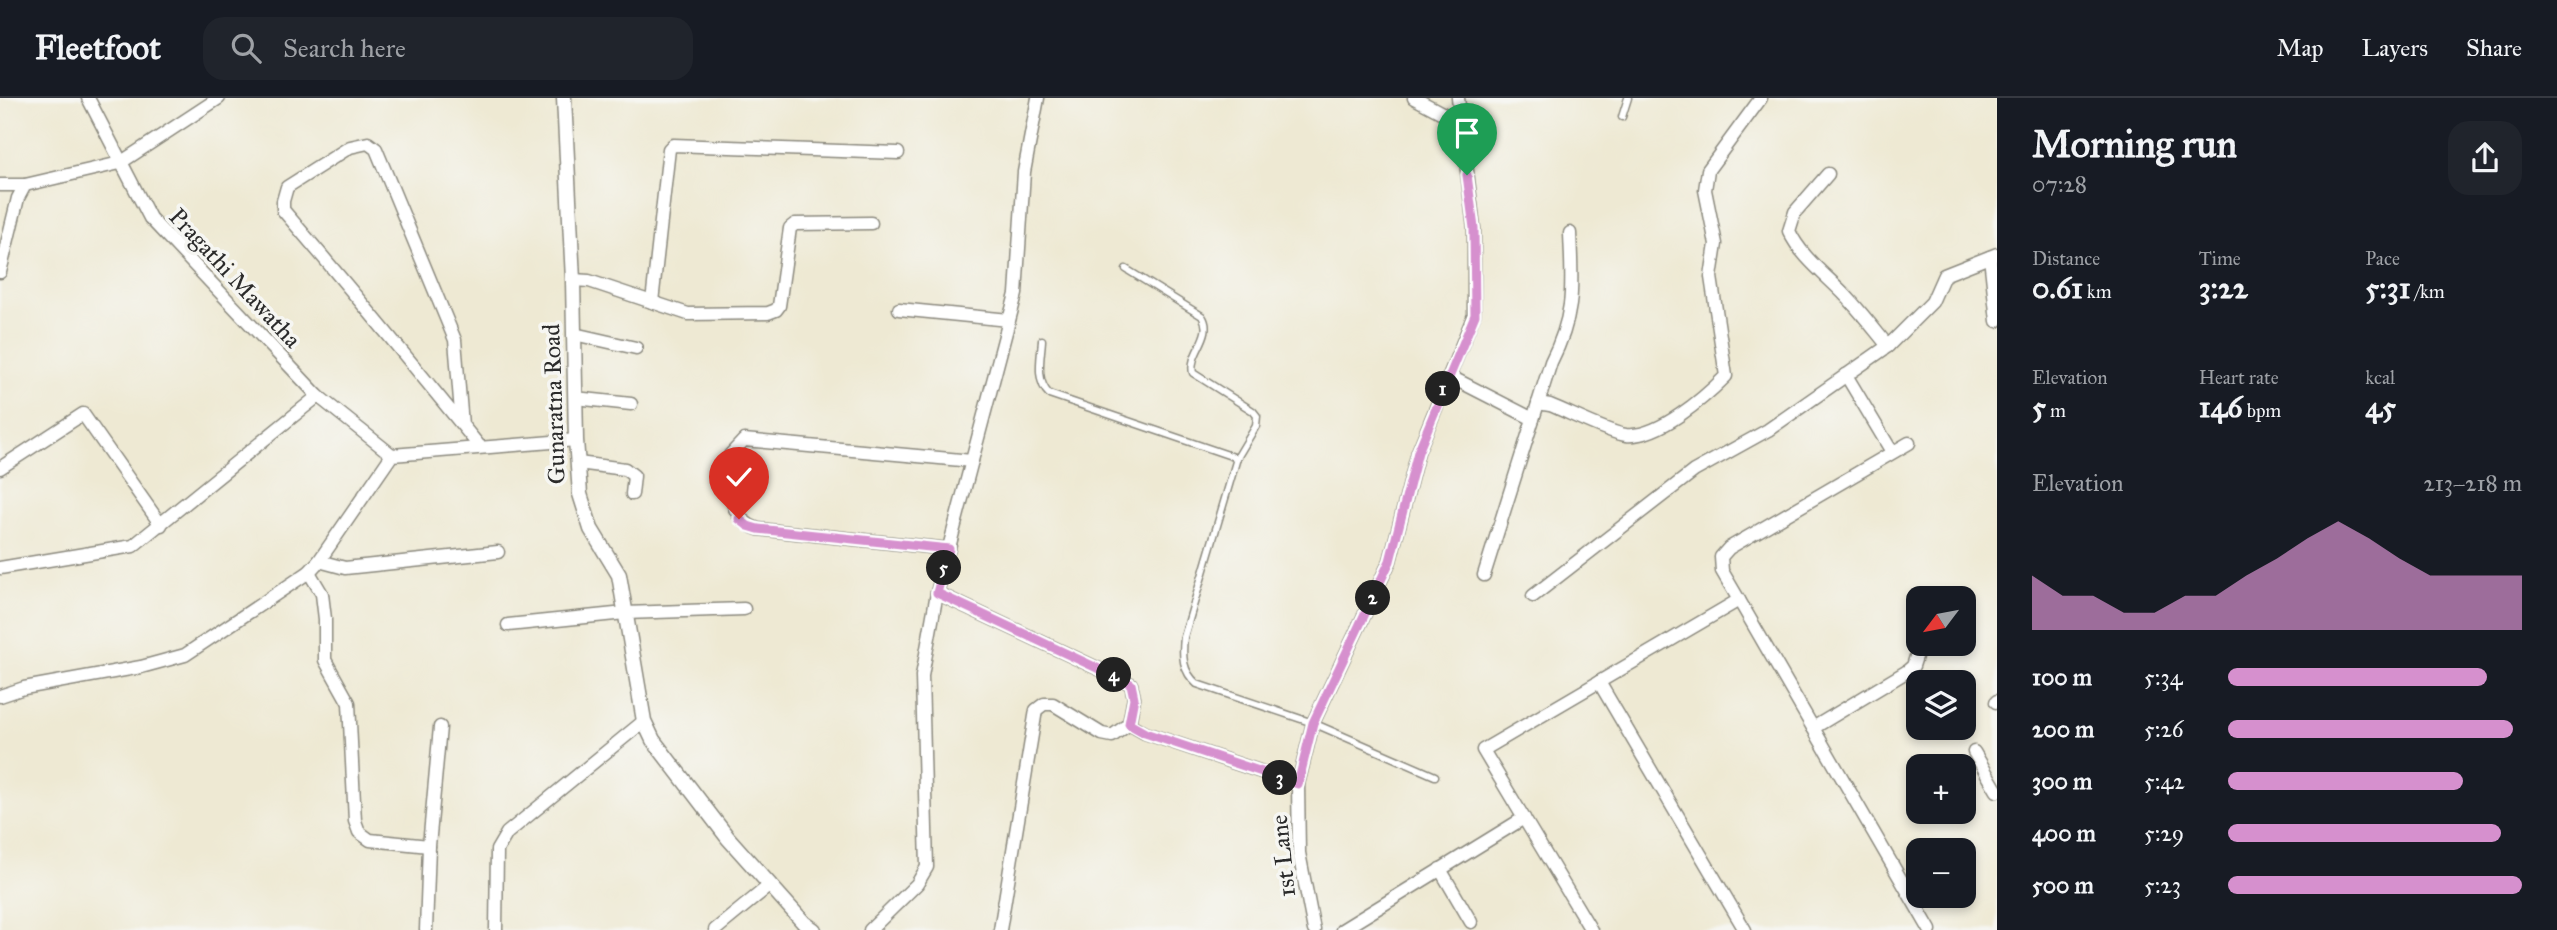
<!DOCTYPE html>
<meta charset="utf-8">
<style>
:root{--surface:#171b24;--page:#20242c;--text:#f1f3f6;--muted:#9ea1a6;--line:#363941;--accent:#d690ce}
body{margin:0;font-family:"IM FELL Great Primer",serif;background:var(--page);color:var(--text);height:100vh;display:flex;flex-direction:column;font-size:26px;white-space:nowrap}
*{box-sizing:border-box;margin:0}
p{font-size:23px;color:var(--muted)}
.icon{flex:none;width:38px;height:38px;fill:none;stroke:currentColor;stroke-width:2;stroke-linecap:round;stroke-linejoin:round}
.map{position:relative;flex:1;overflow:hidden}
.panel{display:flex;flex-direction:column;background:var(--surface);width:560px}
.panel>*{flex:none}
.needle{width:46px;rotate:238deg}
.controls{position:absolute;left:1906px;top:488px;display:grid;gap:14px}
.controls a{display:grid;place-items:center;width:70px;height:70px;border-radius:14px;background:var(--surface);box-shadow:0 4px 10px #0003;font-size:35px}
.pin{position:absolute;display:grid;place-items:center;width:60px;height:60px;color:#fff;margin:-72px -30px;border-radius:50% 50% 50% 0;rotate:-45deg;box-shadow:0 0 7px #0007}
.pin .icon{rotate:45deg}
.km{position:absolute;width:35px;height:35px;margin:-18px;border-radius:50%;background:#222;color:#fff;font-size:19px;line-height:35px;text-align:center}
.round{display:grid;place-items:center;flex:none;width:74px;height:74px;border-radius:21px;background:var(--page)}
.overview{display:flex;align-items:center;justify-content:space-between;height:119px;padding:0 35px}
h1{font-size:38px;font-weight:700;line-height:52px}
.stats{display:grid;grid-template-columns:repeat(3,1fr);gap:10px;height:119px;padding:7px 35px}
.stats div{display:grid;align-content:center}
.stats b{font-size:30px;font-weight:700}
.stats small{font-size:19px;font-weight:400}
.stats p{font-size:19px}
.chart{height:196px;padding:14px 35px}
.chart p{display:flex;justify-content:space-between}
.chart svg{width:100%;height:126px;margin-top:7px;fill:var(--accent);opacity:.7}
ul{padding:0 35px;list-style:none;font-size:23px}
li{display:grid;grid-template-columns:112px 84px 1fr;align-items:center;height:52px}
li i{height:18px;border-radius:9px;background:var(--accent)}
header{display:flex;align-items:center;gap:42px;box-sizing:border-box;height:98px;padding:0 35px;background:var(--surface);border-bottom:2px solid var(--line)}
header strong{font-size:33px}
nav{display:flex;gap:38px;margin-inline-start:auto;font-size:24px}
.search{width:490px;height:63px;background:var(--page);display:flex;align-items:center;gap:18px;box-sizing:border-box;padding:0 24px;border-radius:21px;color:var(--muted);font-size:26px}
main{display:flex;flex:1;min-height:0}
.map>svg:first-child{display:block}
</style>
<header>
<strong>Fleetfoot</strong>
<div class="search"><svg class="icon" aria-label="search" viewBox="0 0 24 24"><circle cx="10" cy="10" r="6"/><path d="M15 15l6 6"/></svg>Search here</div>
<nav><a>Map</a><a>Layers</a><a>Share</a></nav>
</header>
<main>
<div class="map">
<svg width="1997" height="832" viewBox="0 0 1997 832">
<rect width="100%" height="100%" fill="#f6f6f2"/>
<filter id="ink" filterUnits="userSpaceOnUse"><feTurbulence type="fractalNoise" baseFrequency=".0143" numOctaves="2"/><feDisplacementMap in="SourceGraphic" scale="14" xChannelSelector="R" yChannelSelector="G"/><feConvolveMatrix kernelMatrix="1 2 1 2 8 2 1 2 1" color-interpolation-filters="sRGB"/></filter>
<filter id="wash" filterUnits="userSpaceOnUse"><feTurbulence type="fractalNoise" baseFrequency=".00686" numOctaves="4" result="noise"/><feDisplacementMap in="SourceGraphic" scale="28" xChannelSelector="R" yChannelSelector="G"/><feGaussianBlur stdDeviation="1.57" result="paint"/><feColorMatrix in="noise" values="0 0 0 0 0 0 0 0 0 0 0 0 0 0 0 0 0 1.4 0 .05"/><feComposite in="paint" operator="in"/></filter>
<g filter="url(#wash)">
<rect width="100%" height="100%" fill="#eee9d3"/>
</g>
<g filter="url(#ink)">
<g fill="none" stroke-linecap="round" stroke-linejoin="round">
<g stroke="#8c8a7f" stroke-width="9">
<g id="service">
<polyline points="1622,19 1628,0"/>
<path d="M 1126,171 L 1202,218 C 1215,237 1188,255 1193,275 L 1253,313 L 1257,318 L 1256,328 L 1237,360 L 1184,539 C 1182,558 1182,573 1197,586 L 1313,625 L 1435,678"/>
<path d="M 1042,242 C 1041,260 1035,282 1049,296 L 1237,360"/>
</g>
</g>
<g stroke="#8c8a7f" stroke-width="15">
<g id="minor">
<polyline points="88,0 150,120 318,298 392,357"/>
<polyline points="1414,0 1461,25"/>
<path d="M 1828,76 L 1795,114 L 1789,133 C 1801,159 1826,177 1846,198 C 1861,214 1874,231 1888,248"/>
<polyline points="0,87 25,87"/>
<polyline points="1990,159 1997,223"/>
<polyline points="0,174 18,100 25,87 120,65 219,0"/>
<polyline points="573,182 589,183 688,216 768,215 776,212 779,208 790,130 795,126 871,125"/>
<polyline points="652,204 669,51 673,47 898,55"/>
<polyline points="899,211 1009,222"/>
<polyline points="574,236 636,250"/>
<polyline points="1846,277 1892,354"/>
<polyline points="1449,278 1533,321"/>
<polyline points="575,300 631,306"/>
<path d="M 1538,305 L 1550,307 C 1568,314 1609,335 1626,337 C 1659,340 1705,299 1726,278 L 1711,179 L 1716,146 L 1705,92 L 1708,72 L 1761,0"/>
<path d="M 462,327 L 455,242 L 376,51 L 368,45 L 350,49 L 287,89 L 283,103 L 283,112 C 350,190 415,269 480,349"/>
<polyline points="1909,345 1729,450 1721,459 1722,473 1739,502 1930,832"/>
<polyline points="578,365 625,371 634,378 632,396"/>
<polyline points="0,370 83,316 161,427"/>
<path d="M 949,451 L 758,431 C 725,420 731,386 730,357 L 744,342 L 972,363"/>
<polyline points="319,463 345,470 498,454"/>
<polyline points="0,470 133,448 318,298"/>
<polyline points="309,474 322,496 325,521 325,562 349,605 355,723 359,734 370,742 429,748 440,629"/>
<path d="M 1484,477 L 1551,264 C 1576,215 1572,188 1570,135"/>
<polyline points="937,495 1131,586 1134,600 1129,626 1145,635 1298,686"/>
<polyline points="1533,498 1694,373 1768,332 1888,248 1932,204 1944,177 1997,156"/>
<polyline points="508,527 625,515 744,511"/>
<polyline points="1599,584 1745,832"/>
<polyline points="0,598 24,590 141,569 185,557 309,474 319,463 392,357 576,342"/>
<polyline points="1996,604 1997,603"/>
<polyline points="1813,630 1906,574 1913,568 1920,546"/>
<polyline points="1974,654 1997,693"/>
<polyline points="1440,771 1471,824"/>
<polyline points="426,832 429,748"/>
<polyline points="496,832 497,752 507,735 644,623"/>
<polyline points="715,832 770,787"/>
<polyline points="870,832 917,786 927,769 922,578 937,495 1016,196 1024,74 1038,0"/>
<polyline points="1000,832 1036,612 1044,606 1053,606 1102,636 1112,638 1129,626"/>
<polyline points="1314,832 1299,755 1298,686 1313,625 1390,463 1418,354 1474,217 1474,130 1458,0"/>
<polyline points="1342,832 1524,720"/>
<polyline points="1591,832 1483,652 1739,502"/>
</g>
</g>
<g stroke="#8c8a7f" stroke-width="17">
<polyline id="tertiary" points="564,0 573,182 576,342 580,396 591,431 619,477 644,623 653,642 728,740 804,825 814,832"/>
</g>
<use href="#service" stroke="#fff" stroke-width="6"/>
<use href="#minor" stroke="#fff" stroke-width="12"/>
<use href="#tertiary" stroke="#fff" stroke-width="14"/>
</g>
</g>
<g fill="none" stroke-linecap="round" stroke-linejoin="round" filter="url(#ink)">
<g stroke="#fff" stroke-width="14">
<polyline id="route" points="739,421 748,428 758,431 949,451 937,495 1131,586 1134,600 1129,626 1145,635 1298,686 1313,625 1390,463 1418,354 1475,217 1474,130 1467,77"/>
</g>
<use href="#route" stroke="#d690ce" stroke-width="9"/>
</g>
<g text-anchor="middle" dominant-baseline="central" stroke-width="7" stroke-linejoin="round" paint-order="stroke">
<g font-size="24" fill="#2b2b2b" stroke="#f6f6f2">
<text transform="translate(235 180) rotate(47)">Pragathi Mawatha</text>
<text transform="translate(554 306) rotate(-92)">Gunaratna Road</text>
<text transform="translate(1283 758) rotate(-96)">1st Lane</text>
</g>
</g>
</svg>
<div class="controls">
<a><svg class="needle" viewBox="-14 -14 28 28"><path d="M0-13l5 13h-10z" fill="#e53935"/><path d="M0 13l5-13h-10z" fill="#9ea1a6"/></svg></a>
<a><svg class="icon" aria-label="layers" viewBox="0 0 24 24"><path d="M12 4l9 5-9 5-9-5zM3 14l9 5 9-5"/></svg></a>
<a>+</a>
<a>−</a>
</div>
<div class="pin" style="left:1467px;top:77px;background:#1e9e55"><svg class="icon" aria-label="arrive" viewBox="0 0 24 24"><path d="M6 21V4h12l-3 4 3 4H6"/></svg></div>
<div class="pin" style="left:739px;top:421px;background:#d93025"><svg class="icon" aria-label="check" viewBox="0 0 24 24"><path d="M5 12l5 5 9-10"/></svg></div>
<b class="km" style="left:1443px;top:291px">1</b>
<b class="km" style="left:1373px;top:500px">2</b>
<b class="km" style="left:1280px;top:680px">3</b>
<b class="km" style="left:1114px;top:577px">4</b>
<b class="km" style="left:944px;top:470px">5</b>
</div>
<section class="panel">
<div class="overview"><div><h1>Morning run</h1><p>07:28</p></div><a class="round"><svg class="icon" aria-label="share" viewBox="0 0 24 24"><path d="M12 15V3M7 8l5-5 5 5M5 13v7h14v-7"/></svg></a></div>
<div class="stats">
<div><p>Distance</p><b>0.61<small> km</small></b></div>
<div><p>Time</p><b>3:22</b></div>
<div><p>Pace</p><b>5:31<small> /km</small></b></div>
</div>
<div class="stats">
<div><p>Elevation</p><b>5<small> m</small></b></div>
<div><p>Heart rate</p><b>146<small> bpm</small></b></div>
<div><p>kcal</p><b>45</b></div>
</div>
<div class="chart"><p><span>Elevation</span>213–218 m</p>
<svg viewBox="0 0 160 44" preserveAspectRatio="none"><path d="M0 44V25L10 32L20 32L30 38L40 38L50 32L60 32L70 25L80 19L90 12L100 6L110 12L120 19L130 25L140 25L150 25L160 25V44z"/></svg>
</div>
<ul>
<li><b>100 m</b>5:34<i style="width:88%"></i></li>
<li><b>200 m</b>5:26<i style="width:97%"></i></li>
<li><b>300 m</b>5:42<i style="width:80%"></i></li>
<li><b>400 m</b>5:29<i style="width:93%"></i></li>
<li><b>500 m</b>5:23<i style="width:100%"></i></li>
</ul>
</section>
</main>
